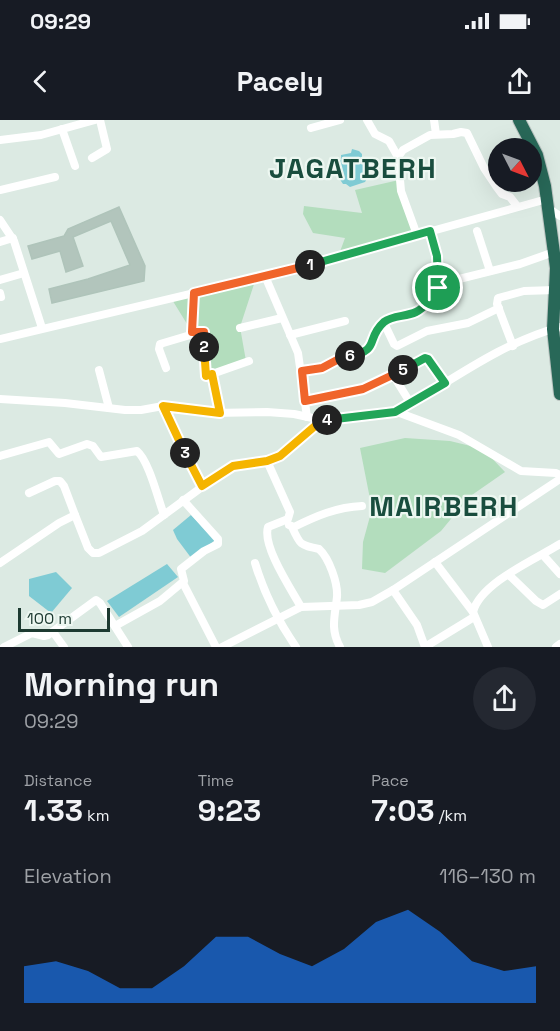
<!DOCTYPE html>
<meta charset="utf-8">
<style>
:root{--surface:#171b24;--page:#242831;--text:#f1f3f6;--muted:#9ea1a6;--accent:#1a73e8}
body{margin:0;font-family:"Space Grotesk",sans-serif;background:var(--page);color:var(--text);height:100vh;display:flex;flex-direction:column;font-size:22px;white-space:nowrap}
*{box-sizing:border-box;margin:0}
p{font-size:20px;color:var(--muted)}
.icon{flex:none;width:33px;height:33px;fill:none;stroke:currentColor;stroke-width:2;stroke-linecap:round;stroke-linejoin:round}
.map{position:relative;height:527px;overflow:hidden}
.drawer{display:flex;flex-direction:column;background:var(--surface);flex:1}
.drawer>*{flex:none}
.needle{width:39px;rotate:132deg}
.fabs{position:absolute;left:488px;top:18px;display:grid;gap:12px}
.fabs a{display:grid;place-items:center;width:54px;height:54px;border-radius:50%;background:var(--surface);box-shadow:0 6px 24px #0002;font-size:30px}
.scale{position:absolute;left:18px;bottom:15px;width:92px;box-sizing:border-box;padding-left:6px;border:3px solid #1d3a31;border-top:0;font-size:16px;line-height:21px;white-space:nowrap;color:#1d3a31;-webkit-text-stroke:4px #edf7f1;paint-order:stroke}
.pin{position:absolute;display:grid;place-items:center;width:51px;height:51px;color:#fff;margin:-26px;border:3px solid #fff;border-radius:50%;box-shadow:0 2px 6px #0007}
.km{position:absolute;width:30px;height:30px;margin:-15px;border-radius:50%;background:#222;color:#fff;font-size:16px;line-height:30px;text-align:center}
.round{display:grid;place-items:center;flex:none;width:63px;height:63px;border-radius:32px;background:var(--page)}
.head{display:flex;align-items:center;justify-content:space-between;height:102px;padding:0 24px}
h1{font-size:33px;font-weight:600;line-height:45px}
.figures{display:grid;grid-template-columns:repeat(3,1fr);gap:9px;height:102px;padding:6px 24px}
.figures div{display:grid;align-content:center}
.figures b{font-size:30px;font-weight:600}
.figures small{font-size:16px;font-weight:400}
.figures p{font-size:16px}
.chart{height:168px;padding:12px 24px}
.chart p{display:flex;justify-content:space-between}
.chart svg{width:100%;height:108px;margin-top:6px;fill:var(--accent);opacity:.7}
.status{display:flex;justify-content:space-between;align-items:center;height:42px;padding:0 30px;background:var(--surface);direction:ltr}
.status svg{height:16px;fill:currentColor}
header{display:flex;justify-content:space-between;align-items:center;height:78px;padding:0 24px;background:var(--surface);font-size:27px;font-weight:600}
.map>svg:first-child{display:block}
</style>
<div class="status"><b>09:29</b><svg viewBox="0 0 49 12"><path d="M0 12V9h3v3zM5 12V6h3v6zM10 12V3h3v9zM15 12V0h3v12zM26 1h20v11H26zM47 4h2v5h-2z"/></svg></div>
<header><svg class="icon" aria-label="back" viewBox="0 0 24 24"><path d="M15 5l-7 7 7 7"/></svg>Pacely<svg class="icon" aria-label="share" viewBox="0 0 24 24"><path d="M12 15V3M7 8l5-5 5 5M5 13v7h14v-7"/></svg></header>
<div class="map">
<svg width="560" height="527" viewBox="0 0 560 527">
<rect width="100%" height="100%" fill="#dceae3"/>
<g fill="#b3ddbd">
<polygon points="399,60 415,114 338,137 345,118 313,113 303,94 304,86 362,93 355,70"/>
<polygon points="256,158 240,207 246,241 206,256 192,212 171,178"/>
<polygon points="405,318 450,321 483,329 505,352 469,377 441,411 385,453 362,449 363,422 372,389 360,328"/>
</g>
<g fill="#7fcbd4">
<polygon points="352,29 359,31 362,34 362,41 365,44 364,47 367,50 368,57 365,62 350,67 346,64 343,64 339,58 336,43 341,40 341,35 351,33"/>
<polygon points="191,395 215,420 192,439 177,419 173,410"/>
<polygon points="167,444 178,457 119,497 107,481"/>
<polygon points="56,452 72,468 51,493 29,476 29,459"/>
</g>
<polygon fill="#b2c5bc" stroke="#afc4ba" stroke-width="1.5" points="119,87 145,146 144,161 52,183 49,169 88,159 130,145 111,101 73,117 83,146 66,152 60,131 32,139 28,126 64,116 68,109"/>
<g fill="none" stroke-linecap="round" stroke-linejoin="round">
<g stroke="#bbc4c1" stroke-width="14">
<polyline id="highway" points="519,0 537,35 545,66 556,148 553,209 560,274"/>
</g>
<g stroke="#fff" stroke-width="8">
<polyline points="367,0 375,14 389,21 398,37"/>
<polyline points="434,0 436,14"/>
<polyline points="311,8 340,0"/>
<polyline points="62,9 75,46"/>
<polyline points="0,20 41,15 95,0"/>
<polyline points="92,38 107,29 100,0"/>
<polyline points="0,70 55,57"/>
<polyline points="548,88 560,96"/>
<polyline points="0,100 14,121 42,208"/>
<polyline points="430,111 437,137 438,168"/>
<polyline points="477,111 490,151"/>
<polyline points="417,115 401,71 398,37 403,30 430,15 453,14 461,12 467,13 484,48 496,66 502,74 510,77 517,86"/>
<polyline points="0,122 13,118"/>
<polyline points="265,156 298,233 307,297"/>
<polyline points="0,160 24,153"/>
<polyline points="0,173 1,177"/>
<polyline points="194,173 192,212 203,212 206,256 212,254 220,293"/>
<polyline points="384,203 394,224 397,226 427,211 468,203 499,188"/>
<polyline points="240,208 282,198"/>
<polyline points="290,215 345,201"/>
<polyline points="0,219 295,149 547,79"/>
<polyline points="513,226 497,184 498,178 524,171 555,170"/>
<polyline points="166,248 159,229 160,224 197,213"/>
<polyline points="99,250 109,288"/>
<polyline points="302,251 322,248 337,240 355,235 369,230 372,226 374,214 384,203 396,197 416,192 426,185 438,168 451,161 520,144 554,132"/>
<polyline points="212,254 249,241"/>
<polyline points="393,255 411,284"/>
<path d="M 0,279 L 65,283 L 125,290 L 141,290 L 163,286 L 212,293 L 267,292 L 294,294 L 322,300 L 391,294 L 399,291 C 451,261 502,222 560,207"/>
<polyline points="305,281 363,269 425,238 430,241 445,263"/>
<polyline points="163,286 202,367"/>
<polyline points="397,292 459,315 521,351 556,353 560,355"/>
<path d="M 0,336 L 49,322 L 59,334 L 87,324 L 93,326 L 101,337 L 137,331 C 149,341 158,379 164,395"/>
<path d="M 267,341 L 290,392 L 288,399 L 268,407 C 262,426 291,469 301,487"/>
<polyline points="29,373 55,361 60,361 64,366 75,395"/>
<path d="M 289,405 L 294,407 C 316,396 337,387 362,386"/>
<path d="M 292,407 C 300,425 300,425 319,429 C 329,438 338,463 337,477 C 335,496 330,509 340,527"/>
<polyline points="543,435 560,454"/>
<polyline points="435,442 473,492"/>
<polyline points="0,443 59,403 75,395 88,428 93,433 99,433 142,411 202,367 233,347 267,341 280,336 322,300"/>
<path d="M 255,443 C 264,473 278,501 296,527"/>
<polyline points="509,455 536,481 543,485 560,474"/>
<polyline points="183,463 216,527"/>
<polyline points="393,470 417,505 425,527"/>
<polyline points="115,506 160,481 184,461 181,449 204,431 218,424 218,419 183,380"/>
<polyline points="53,512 64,527"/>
<polyline points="4,527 32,513 44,516 48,515 96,480 100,483 128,527"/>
<polyline points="222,527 301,487 359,485 372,482 393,470 560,359"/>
<polyline points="425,527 474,497"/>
<path d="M 488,527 L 473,492 C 480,463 536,439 560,424"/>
<polyline points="556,527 560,524"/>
</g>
<use href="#highway" stroke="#286858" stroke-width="12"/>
</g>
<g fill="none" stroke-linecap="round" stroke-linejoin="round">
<g stroke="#fff" stroke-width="12">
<polyline id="split-1" points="310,145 430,111 437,136 438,168"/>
</g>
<g stroke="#fff" stroke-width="12">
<polyline id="split-2" points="204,227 204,212 192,212 194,173 310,145"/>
</g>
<g stroke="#fff" stroke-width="12">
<polyline id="split-3" points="185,333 163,286 220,293 212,254 206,256 204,227"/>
</g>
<g stroke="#fff" stroke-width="12">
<polyline id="split-4" points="185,333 202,366 233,346 267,341 280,336 322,300 327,300"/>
</g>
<g stroke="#fff" stroke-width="12">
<polyline id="split-5" points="327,300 395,292 445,263 428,239 425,238 403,250"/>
</g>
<g stroke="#fff" stroke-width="12">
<polyline id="split-6" points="350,236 337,240 322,248 302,251 305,281 363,269 403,250"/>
</g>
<g stroke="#fff" stroke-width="12">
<path id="split-7" d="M 350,236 C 381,230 365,219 384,202 C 393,195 405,197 416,192 C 425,188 432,177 438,168"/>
</g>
<use href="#split-1" stroke="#22a559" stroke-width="8"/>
<use href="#split-2" stroke="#f0652b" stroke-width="8"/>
<use href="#split-3" stroke="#f5b400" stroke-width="8"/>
<use href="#split-4" stroke="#f5b400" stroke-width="8"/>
<use href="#split-5" stroke="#22a559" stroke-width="8"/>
<use href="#split-6" stroke="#f0652b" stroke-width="8"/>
<use href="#split-7" stroke="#22a559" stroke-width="8"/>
</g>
<g text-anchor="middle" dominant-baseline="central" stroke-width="4.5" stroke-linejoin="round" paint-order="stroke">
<g font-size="28" font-weight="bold" letter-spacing="1.5" fill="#194d3e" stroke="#edf7f1">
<text x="353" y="48">JAGATBERH</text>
<text x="444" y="386">MAIRBERH</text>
</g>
</g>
</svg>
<div class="fabs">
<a><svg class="needle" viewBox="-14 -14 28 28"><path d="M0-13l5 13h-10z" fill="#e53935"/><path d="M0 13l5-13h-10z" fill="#9ea1a6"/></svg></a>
</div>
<div class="scale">100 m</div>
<div class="pin" style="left:438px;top:168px;background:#1e9e55"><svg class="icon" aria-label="arrive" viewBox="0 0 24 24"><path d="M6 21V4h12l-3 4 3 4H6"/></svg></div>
<b class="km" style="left:310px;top:145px">1</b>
<b class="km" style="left:204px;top:227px">2</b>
<b class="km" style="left:185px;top:333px">3</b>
<b class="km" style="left:327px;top:300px">4</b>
<b class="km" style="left:403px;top:250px">5</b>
<b class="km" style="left:350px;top:236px">6</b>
</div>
<section class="drawer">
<div class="head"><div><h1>Morning run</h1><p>09:29</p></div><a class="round"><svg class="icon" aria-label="share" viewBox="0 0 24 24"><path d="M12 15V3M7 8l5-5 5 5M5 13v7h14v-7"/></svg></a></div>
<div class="figures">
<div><p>Distance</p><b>1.33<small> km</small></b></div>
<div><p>Time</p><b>9:23</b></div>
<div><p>Pace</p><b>7:03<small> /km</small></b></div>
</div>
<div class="chart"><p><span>Elevation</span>116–130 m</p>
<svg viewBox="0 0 160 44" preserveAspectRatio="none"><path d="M0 44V29L10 27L20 31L30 38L40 38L50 29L60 17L70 17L80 24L90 29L100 22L110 11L120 6L130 15L140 27L150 31L160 29V44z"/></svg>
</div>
</section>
